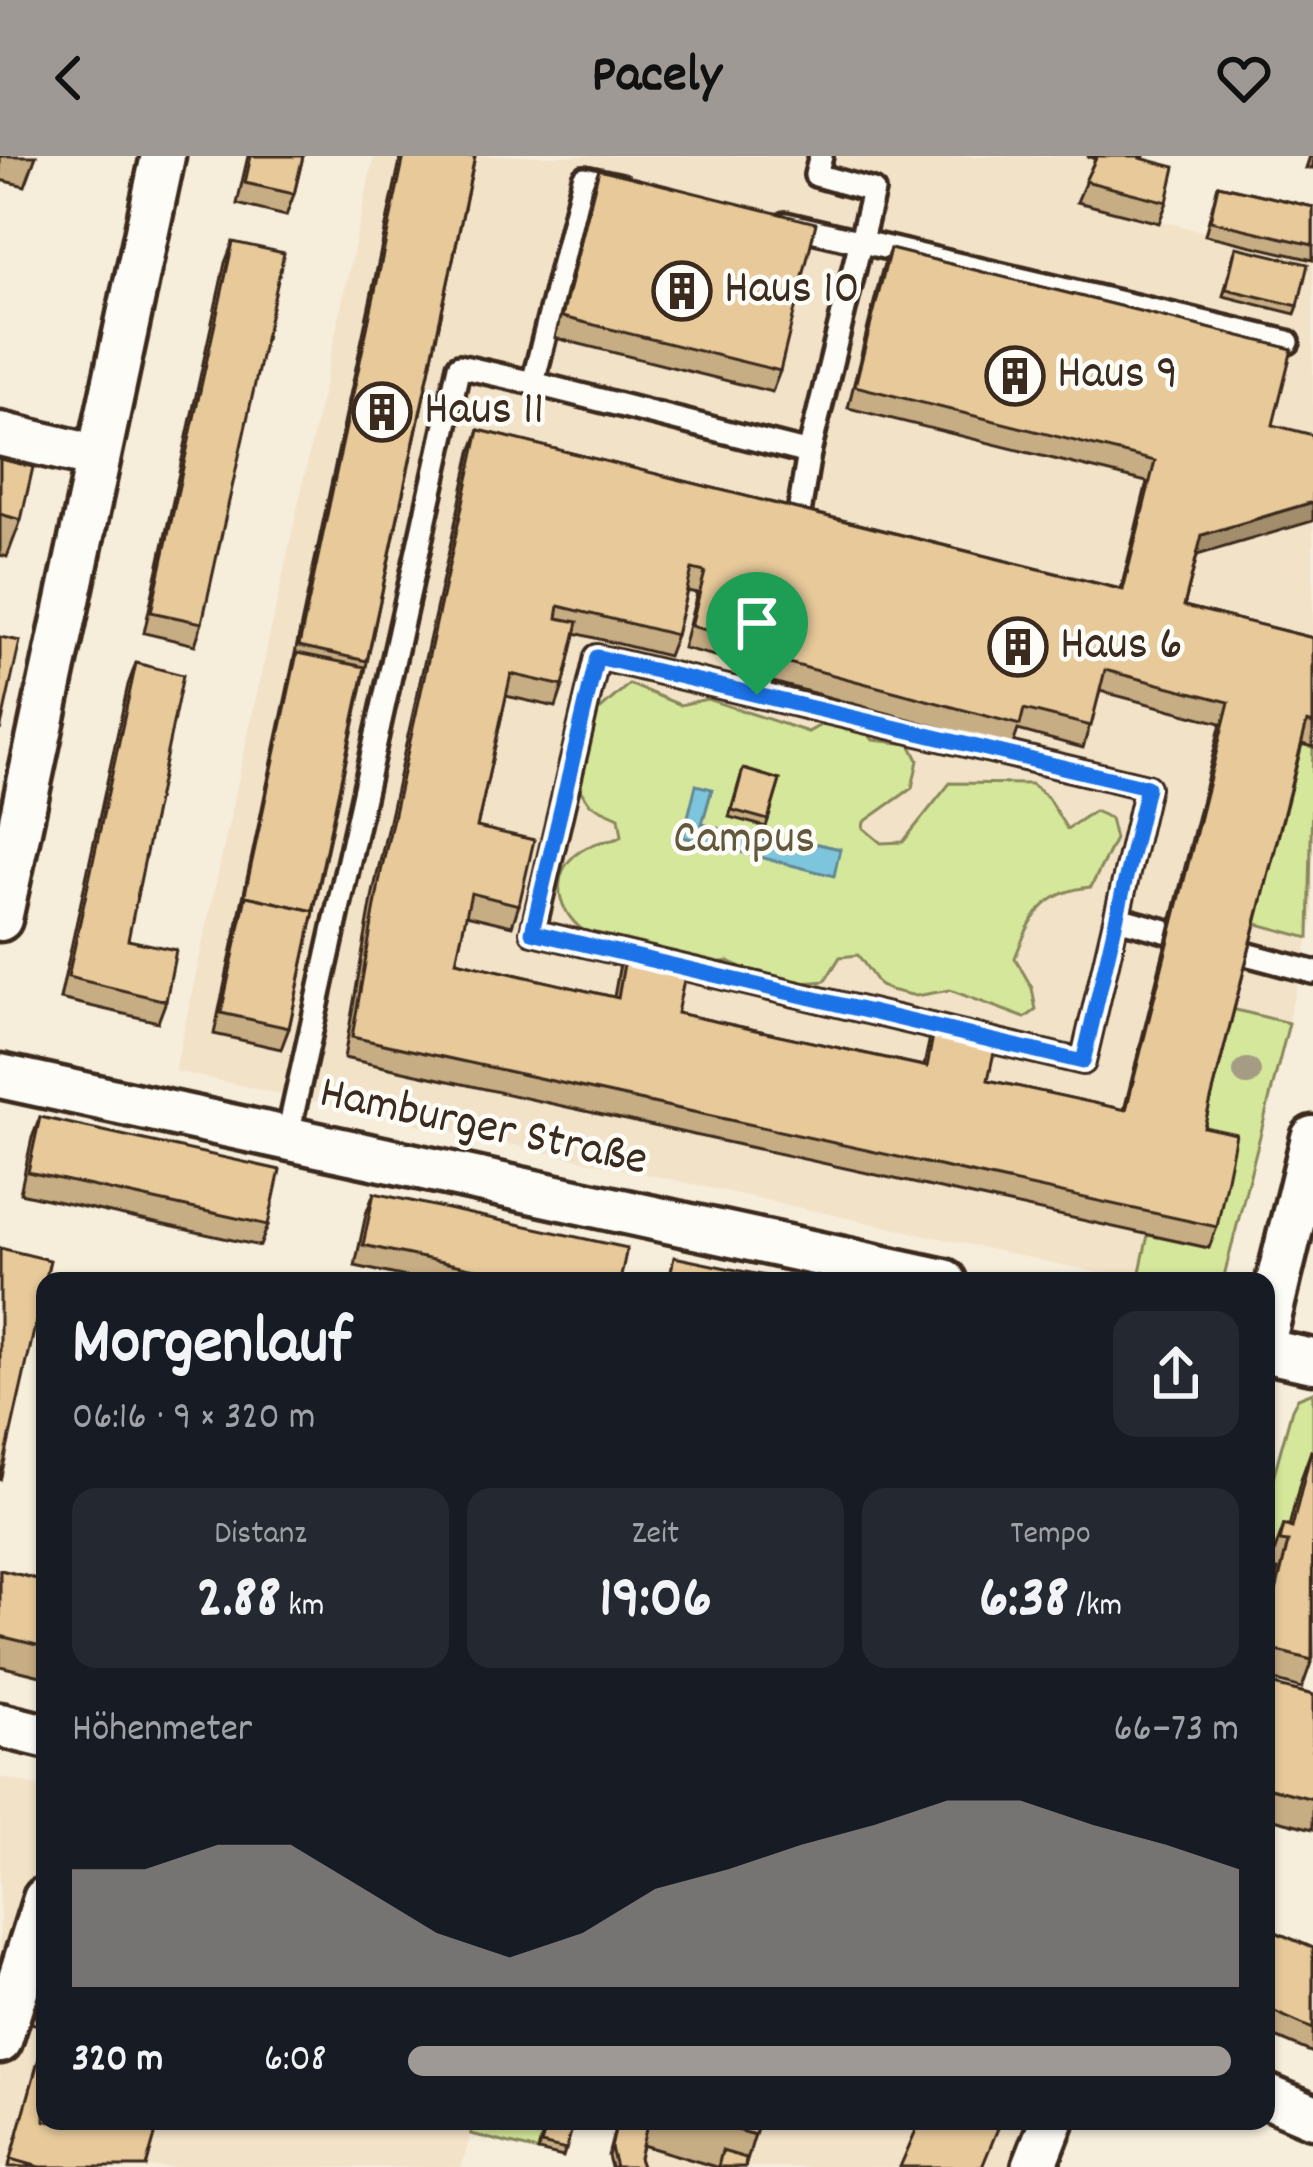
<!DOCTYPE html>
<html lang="de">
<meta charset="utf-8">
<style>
:root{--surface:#171b24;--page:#242831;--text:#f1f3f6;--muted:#9ea1a6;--accent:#9f9995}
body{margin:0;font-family:Dekko,sans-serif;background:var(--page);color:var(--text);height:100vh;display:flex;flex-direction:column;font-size:45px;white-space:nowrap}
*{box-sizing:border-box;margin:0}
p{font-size:39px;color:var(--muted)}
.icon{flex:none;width:66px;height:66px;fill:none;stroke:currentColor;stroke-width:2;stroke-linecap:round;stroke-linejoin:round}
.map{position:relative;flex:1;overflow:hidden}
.panel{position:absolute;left:36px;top:1116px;width:1239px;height:858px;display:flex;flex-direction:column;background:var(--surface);border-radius:24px;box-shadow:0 3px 9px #0004}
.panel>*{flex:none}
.pin{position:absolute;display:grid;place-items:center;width:102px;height:102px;color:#fff;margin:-123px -51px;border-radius:50% 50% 50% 0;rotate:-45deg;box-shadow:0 0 12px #0007}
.pin .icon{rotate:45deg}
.round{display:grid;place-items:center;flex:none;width:126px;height:126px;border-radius:24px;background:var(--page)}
.overview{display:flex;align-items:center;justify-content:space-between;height:204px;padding:0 36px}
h1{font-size:66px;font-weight:800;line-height:90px}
.figures{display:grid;grid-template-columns:repeat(3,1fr);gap:18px;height:204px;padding:12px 36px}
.figures div{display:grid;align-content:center;border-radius:24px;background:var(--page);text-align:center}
.figures b{font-size:60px;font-weight:800}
.figures small{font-size:33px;font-weight:400}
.figures p{font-size:33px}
.chart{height:336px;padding:24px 36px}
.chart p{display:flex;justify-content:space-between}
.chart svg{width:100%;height:216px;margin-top:12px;fill:var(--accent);opacity:.7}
ul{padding:0 36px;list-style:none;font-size:39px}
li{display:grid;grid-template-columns:192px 144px 1fr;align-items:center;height:90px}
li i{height:30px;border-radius:15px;background:var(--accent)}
header{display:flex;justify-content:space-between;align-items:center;height:156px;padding:0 36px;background:var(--accent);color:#111;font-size:54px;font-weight:800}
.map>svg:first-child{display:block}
</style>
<header><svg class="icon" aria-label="back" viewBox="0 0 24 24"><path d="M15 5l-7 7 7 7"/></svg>Pacely<svg class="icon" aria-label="heart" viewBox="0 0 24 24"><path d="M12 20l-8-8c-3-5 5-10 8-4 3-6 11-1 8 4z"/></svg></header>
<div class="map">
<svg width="1313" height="2011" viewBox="0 0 1313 2011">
<rect width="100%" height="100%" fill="#f6eddb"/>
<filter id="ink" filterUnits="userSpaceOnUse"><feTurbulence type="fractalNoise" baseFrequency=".00833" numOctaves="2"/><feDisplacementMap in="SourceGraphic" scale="24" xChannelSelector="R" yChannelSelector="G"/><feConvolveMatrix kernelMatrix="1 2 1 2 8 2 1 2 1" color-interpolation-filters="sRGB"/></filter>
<g filter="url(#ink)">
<g fill="#f2e2c8">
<polygon points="374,0 1101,0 1081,46 1313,102 1313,767 1220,1125 1136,1125 175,915"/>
<polygon points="0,1621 45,1632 45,1965 475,1965 461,2011 0,2011"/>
<polygon points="648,1965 1025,1965 1007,2011 637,2011"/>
</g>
<g fill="#d5e79b" stroke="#88885c" stroke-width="3">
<path d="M 629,528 L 680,549 L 707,543 L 808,576 L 828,565 L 861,569 L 873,584 L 910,588 L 918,604 L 912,632 L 864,666 L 863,672 L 881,687 L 903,686 L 950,627 L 1031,628 L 1047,641 L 1067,673 L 1094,655 L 1110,662 L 1115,683 L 1091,731 C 1043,735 1031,761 1015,802 L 1032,832 L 1036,854 L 1025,862 L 950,834 L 916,840 L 890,834 L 880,830 L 858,799 L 840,801 L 825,825 C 791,830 758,821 729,805 L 695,810 L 585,776 C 550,750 549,704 595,688 C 605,684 613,686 622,680 L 619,661 L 590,648 L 577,630 L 596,557 Z"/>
<polygon points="1300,588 1313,591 1309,782 1254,767"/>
<polygon points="1232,853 1289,867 1224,1120 1220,1125 1138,1125 1148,1079 1208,1092 1196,992"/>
<polygon points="1313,1236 1313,1303 1301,1324 1282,1399 1270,1412 1278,1414 1266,1463 1266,1347 1292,1253 1298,1242"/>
<polygon points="475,1965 547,1965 538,1995 471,1978"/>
</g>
<g fill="#7dc5dd" stroke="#638791" stroke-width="3">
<polygon points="696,629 712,633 702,668 718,672 714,689 683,681"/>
<polygon points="736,677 790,691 792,682 840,693 834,720 732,694"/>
</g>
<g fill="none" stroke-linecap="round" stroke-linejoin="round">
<g stroke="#3b2a1e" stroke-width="30">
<g id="service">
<polyline points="621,30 584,22 533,227 809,297 796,375"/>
<polyline points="786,68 1288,186"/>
<polyline points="809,297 873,35 816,19 821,0"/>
<polygon points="597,501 1147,631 1083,906 533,776"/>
<polyline points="757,539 778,458"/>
<polyline points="1117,762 1169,776"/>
<polyline points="1246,798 1313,816"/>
<polyline points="287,983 459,210 533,227"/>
</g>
</g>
<g stroke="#3b2a1e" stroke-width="51">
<g id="minor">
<polyline points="0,278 97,301"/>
<polyline points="0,763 163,0"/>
<polyline points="0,920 944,1125"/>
<polyline points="1266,1175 1313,982"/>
<polyline points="1266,1195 1313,1205"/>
<polyline points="0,1569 45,1580"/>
<polyline points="0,1885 45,1743"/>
<polyline points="1266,1940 1313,1960"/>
<polyline points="1034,2011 1052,1965"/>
</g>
</g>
<use href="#service" stroke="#fdfcf7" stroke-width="21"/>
<use href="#minor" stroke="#fdfcf7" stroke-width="42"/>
</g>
<circle fill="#a59c84" cx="1247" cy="916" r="14"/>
<g fill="#c7ad84" stroke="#3b2a1e" stroke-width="3" fill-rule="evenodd">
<polygon points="0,0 36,0 25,30 0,24"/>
<polygon points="248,0 303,0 294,38 286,60 237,48"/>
<polygon points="401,0 475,0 289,872 281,893 214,878"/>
<polygon points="1087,0 1144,0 1143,3 1167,46 1159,67 1077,46 1095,3"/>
<polygon points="599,13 780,215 772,236 555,182 591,34"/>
<polygon points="1218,29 1313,51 1313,104 1205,79"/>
<polygon points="233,86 202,467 195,489 144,477 225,107"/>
<path d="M 890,93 L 1292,193 L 1197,400 L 1184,450 L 1313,482 L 1313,591 L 1302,588 L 1204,971 L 1217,1071 L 1209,1092 L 344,902 L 373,737 L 471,296 L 479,274 L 1121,433 L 1147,326 L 848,252 L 882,114 ZM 687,435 L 697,437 L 683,492 L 747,508 L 755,487 L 763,453 L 787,460 L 769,525 L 1012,591 L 1018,574 L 1083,592 L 1100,535 L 1221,567 L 1124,954 L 988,924 L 937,859 L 930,881 L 924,910 L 677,857 L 627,791 L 619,813 L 614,841 L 456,805 L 466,759 L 512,770 L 519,749 L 477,671 L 506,540 L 556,551 L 563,530 L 575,477 L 668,500 L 676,479 Z"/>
<polygon points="1234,98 1298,150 1295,158 1223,140"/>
<polygon points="0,303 21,364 7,401 0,399"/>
<polygon points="136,507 128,784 166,845 158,866 60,843 128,529"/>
<polygon points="743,613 780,624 766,671 729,661"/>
<polygon points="40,961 268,1069 260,1090 20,1037 32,982"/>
<polygon points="374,1037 620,1125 425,1125 355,1110 366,1058"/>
<polygon points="1311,1295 1313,1501 1302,1532 1266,1522 1266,1463 1278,1414 1270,1412 1274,1397 1284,1369 1289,1371 1301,1323"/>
<polygon points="0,1414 45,1425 45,1521 0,1510"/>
<polygon points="1266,1527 1313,1539 1313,1673 1266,1661"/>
<polygon points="1266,1772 1313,1792 1313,1897 1266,1877"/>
<polygon points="45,1818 45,1871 31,1867"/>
<polygon points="547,1965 574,1965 563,2001 538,1995"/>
<polygon points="617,1965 759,1965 745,2011 716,2011 642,1989 639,2002 642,2011 611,2011 608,2000"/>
</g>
<g fill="#a28d6c" stroke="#3b2a1e" stroke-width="3">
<polygon points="1310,0 1313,0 1313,12 1306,12"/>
<polygon points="1313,346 1313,365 1194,400 1202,379"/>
</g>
<g fill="#e7c99a" stroke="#3b2a1e" stroke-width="3" fill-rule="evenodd">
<polygon points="251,0 303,0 294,38 245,27"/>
<polygon points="404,0 475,0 367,505 299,490"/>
<polygon points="1097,0 1141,0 1140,2 1175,11 1167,46 1085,25"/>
<polygon points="599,13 816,67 780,215 562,161"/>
<polygon points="1218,29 1313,51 1313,89 1210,65"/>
<polygon points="233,86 284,97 202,467 151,456"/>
<polygon points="1236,91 1308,108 1298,150 1226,133"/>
<path d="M 890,93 L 1292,193 L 1273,269 L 1313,279 L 1313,346 L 1202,379 L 1184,450 L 1313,482 L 1313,568 L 1307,566 L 1204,971 L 1236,978 L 1217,1071 L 352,881 L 381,716 L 479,274 L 1123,434 L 1155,305 L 855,230 ZM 692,413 L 705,416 L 691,470 L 755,487 L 768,431 L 795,438 L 777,504 L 1020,569 L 1024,553 L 1091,570 L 1105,514 L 1229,546 L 1126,954 L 988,924 L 999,873 L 937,859 L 927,911 L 677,857 L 688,805 L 627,791 L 618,842 L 456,805 L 471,737 L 519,749 L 534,684 L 477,671 L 511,518 L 563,530 L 578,466 L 557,462 L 559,450 L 676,479 Z"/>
<polygon points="0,303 33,311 21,364 0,358"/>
<polygon points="0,481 20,485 0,575"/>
<polygon points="297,497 365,511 313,755 246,740 243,747"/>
<polygon points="136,507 183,519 128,784 176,794 166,845 68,821"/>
<polygon points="743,613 780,624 768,664 732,654"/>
<polygon points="246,740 314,755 289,872 221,857"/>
<polygon points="40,961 280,1014 268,1069 28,1016"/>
<polygon points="374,1037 627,1092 620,1125 531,1125 363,1089"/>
<polygon points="0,1092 50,1104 0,1325"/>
<polygon points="674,1101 789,1125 669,1125"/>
<polygon points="1311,1295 1313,1296 1312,1504 1266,1492 1266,1477 1288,1386 1280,1385 1284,1369 1292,1372"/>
<polygon points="0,1414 45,1425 45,1491 0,1480"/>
<polygon points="1266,1527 1313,1539 1313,1643 1266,1631"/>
<polygon points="1266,1772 1313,1792 1313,1873 1266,1852"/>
<polygon points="45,1820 45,1863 34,1860"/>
<polygon points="45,1880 45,1965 159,1965 146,2011 39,2011 11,2003 9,2010"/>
<polygon points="548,1965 574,1965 566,1994 541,1988"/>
<polygon points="617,1965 648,1965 639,2002 642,2011 616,2011 611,1992"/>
<polygon points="704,1965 759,1965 755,1979"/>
<polygon points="920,1965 1001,1965 982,2011 900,2011"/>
<polygon points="722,1995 746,2002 745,2011 718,2011"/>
<polygon points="11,2003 39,2011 9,2011"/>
</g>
</g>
<g fill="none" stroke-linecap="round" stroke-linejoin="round" filter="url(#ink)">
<g stroke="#fff" stroke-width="24">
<polygon id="route" points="597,501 1147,631 1083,906 532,776"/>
</g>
<use href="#route" stroke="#1a73e8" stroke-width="15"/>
</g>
<defs>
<g id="building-ring" transform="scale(3)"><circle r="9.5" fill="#fdfcf7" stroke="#3b2a1e" stroke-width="1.5"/><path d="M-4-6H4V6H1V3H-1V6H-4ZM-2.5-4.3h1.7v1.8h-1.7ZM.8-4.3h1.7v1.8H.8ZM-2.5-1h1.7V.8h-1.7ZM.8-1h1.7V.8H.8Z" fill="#3b2a1e"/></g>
</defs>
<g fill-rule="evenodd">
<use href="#building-ring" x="682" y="135"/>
<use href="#building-ring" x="1015" y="220"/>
<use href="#building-ring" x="382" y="256"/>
<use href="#building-ring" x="1018" y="491"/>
</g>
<g text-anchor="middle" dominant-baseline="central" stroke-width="9" stroke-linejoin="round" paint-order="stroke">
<g font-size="48" fill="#3b2a1e" stroke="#fdfcf7" text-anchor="start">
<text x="724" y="135">Haus 10</text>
<text x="1057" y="220">Haus 9</text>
<text x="424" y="256">Haus 11</text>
<text x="1060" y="491">Haus 6</text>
</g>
<g font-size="48" fill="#62593d" stroke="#fdfcf7">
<text x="744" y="685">Campus</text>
</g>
<g font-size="48" fill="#3b2a1e" stroke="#fdfcf7">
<text transform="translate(483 973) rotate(12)">Hamburger Straße</text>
</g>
</g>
</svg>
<div class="pin" style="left:757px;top:539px;background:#1e9e55"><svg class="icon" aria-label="arrive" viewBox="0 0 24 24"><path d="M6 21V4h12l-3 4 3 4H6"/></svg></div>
<section class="panel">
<div class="overview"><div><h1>Morgenlauf</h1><p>06:16 · 9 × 320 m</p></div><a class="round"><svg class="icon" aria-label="share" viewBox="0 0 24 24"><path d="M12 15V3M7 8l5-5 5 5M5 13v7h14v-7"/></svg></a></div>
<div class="figures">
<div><p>Distanz</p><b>2.88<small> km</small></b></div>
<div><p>Zeit</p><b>19:06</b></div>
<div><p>Tempo</p><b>6:38<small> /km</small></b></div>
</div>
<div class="chart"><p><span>Höhenmeter</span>66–73 m</p>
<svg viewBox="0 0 160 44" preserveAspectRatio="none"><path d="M0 44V20L10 20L20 15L30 15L40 24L50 33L60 38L70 33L80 24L90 20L100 15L110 11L120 6L130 6L140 11L150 15L160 20V44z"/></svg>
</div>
<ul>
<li><b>320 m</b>6:08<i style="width:99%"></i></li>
</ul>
</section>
</div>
